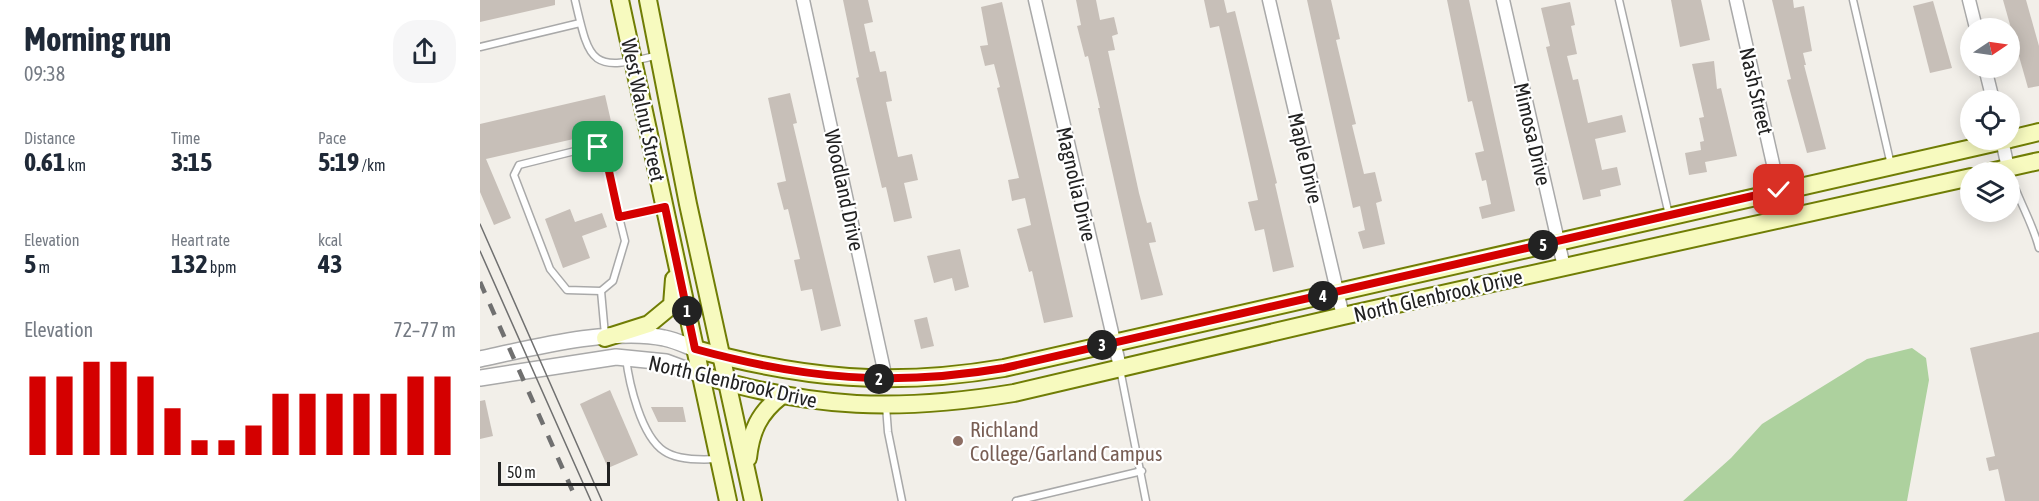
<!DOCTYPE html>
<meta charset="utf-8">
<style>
:root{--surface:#fff;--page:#f6f6f7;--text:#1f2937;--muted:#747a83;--accent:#d40000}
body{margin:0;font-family:"Asap Condensed",sans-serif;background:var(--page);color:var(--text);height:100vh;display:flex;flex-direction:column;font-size:22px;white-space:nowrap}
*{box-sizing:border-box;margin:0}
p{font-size:20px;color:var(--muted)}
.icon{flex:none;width:33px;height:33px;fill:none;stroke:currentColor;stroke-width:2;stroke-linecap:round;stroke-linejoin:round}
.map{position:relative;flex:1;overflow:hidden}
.details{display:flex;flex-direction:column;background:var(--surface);width:480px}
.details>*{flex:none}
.needle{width:39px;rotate:77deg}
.controls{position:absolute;left:1480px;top:18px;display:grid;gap:12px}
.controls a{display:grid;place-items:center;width:60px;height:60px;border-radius:50%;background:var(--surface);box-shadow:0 3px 15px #0003;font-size:30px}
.scale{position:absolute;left:18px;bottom:15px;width:112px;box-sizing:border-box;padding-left:6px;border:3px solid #222;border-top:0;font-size:16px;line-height:21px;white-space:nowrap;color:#222;-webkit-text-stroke:4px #fff;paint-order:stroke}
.pin{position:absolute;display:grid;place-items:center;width:51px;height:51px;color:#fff;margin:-26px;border-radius:12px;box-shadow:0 3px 9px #0006}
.km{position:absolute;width:30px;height:30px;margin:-15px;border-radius:50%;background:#222;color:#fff;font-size:16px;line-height:30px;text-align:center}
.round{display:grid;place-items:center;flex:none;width:63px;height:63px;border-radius:24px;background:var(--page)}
.headline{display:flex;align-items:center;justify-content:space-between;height:102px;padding:0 24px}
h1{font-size:33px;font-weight:700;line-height:45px}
.figures{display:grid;grid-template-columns:repeat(3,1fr);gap:9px;height:102px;padding:6px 24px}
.figures div{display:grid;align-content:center}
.figures b{font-size:26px;font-weight:700}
.figures small{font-size:16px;font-weight:400}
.figures p{font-size:16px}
.chart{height:168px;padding:12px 24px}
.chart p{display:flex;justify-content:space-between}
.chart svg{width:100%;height:108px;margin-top:6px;stroke:var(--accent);stroke-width:6}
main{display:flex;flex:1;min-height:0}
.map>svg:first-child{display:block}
</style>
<main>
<section class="details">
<div class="headline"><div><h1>Morning run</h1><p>09:38</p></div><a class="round"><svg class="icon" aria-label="share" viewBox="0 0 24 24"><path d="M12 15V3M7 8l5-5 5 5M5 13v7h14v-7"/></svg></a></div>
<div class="figures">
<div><p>Distance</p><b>0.61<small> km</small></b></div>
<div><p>Time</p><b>3:15</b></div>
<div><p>Pace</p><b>5:19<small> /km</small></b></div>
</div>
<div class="figures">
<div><p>Elevation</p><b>5<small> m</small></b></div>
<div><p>Heart rate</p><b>132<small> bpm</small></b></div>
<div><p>kcal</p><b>43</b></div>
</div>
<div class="chart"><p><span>Elevation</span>72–77 m</p>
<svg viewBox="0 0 160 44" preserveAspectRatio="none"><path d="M5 44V12M15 44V12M25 44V6M35 44V6M45 44V12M55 44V25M65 44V38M75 44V38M85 44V32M95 44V19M105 44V19M115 44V19M125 44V19M135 44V19M145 44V12M155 44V12"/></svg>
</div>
</section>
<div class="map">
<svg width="1559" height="501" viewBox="0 0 1559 501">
<rect width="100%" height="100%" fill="#f2efe9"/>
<polygon fill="#add19e" points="1432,348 1446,358 1449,380 1427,501 1203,501 1251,458 1282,424 1387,359"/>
<g fill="#c7bfb8">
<polygon points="0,0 75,0 75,5 0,22"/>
<polygon points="363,0 388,0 393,22 384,24 390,52 395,51 400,72 406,71 412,101 406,102 418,157 432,154 438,180 424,183 432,218 414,222 406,187 402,188 376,78 379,77"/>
<polygon points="596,0 616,0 620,20 634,17 638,34 632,36 635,50 628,51 659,193 667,223 671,222 676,242 669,243 683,295 661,300 618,108 620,108 608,56 605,57 597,26 601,25"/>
<polygon points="724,0 744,0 747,13 755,11 797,183 795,184 814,267 793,272 784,229 775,231 768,202 778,200 769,159 739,26 730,28"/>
<polygon points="827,0 851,0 860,39 856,40 876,124 872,125 884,174 895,172 902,201 896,203 905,244 883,249 878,232 885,230 880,206 873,208"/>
<polygon points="967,0 989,0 1035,211 1002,219 999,207 1011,204 1006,180 1002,181 995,153 1004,151 992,101 988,102"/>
<polygon points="1191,0 1221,0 1230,40 1200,47"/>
<polygon points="1292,0 1313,0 1314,8 1324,6 1332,51 1323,53 1326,65 1324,65 1346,149 1327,153 1307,80 1311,79"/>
<polygon points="1523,0 1546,0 1559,46 1559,86 1548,88"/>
<polygon points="1453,1 1472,68 1450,73 1433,6"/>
<polygon points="522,2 593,317 564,323 552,271 549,272 537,229 551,225 545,198 532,201 528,180 539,178 517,88 520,87 514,64 505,66 500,46 508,45 501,7"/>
<polygon points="1090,2 1095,25 1091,26 1097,54 1087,56 1093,80 1098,79 1108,123 1142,115 1146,132 1115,139 1122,170 1137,167 1141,185 1120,190 1121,196 1103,200 1066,47 1070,46 1061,8"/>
<polygon points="1234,61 1237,89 1241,88 1257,156 1225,162 1227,172 1209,175 1205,153 1221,150 1220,142 1224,141 1219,118 1224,117 1212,64"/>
<polygon points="310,93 317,123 313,124 361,326 341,331 332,289 321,291 314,260 320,259 308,209 304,210 297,183 306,181 288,98"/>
<polygon points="125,95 133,130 6,159 31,218 14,225 0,192 0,124"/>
<polygon points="90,209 95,222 122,213 127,227 102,236 110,258 83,268 65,219"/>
<polygon points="480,249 489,287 475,291 472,278 454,283 447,256"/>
<polygon points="447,317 454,346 441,349 434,320"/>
<polygon points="1559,332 1559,501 1525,501 1518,469 1509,471 1506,458 1515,456 1490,348"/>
<polygon points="130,390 158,455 128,468 100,404"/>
<polygon points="5,400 13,436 0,439 0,401"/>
<polygon points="171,407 203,407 206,422 178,422"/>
</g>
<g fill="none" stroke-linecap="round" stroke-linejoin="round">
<g stroke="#a9a9a9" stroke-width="9">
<g id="service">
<path d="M 95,0 C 110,65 111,72 179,55"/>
<polyline points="1139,0 1189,215"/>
<polyline points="1373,0 1411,165"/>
<polyline points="0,47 100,23"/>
<path d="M 1530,174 C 1538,200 1552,221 1559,248"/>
<polyline points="139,217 145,241 133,281 121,291 87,290 70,269 34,175 39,165 111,147 119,147 125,153 139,217 184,208"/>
<polyline points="121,291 125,335"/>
<path d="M 146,358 C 149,383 161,436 184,451 C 197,460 222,460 238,459"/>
<polyline points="640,369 666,501"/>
<polyline points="406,406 408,432 422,501"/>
<polyline points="536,501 662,471"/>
</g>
</g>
<g stroke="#a9a9a9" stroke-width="15">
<g id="minor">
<polyline points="323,0 406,379"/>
<polyline points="555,0 640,367"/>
<polyline points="789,0 863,316"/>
<polyline points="1023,0 1084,267"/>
<polyline points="1256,0 1305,217"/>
<polyline points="1489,0 1496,28"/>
<polyline points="1505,68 1513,100"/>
<polyline points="1522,140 1528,168"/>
</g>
</g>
<g stroke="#a9a9a9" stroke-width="18">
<g id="tertiary">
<path d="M 0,359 C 51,348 134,327 184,338 C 195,340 205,345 215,349"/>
<polyline points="0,378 136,357 186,362 221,375"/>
</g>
</g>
<g stroke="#707d05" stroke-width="20">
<g id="secondary">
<polyline points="140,0 248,501"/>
<polyline points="168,0 208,204 273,501"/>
<polyline points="1530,139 1559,132"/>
<polyline points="1510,172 1559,161"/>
<polyline points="125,338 169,324 192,305 194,279"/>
<path d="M 215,349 C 324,379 413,387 524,368 L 1527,140"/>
<path d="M 221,375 C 335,409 417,412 534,393 L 863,316 L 1491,177"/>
<path d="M 268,458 C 271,431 279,413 301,396"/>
</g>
</g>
<use href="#service" stroke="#fff" stroke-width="6"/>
<use href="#minor" stroke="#fff" stroke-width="12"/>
<use href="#tertiary" stroke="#fff" stroke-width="15"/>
<use href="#secondary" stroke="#f7fabf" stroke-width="16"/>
<g stroke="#707070" stroke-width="1.5">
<polyline points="0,224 122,501"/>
<polyline points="0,251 111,501"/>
</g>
<polyline stroke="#707070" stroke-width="4.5" stroke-dasharray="12 12" stroke-linecap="butt" points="0,282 97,501"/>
</g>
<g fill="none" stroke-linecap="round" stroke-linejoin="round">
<g stroke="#fff" stroke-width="12">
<path id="route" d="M 118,147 L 125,153 L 139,217 L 185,207 L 215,349 C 324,379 413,387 524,368 L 1299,190"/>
</g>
<use href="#route" stroke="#d40000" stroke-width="8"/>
</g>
<circle fill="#8d6e63" stroke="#fff" stroke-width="2" cx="478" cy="441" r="6"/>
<g text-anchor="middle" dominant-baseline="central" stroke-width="4.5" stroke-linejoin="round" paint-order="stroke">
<g font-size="21" fill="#222" stroke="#fff">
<text transform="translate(1277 91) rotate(77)">Nash Street</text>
<text transform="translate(164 110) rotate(78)">West Walnut Street</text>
<text transform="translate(1053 134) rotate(77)">Mimosa Drive</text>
<text transform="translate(826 158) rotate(77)">Maple Drive</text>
<text transform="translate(597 184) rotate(77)">Magnolia Drive</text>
<text transform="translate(365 190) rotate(78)">Woodland Drive</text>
<text transform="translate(958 295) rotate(-13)">North Glenbrook Drive</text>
<text transform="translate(253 381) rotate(13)">North Glenbrook Drive</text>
</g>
<g font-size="21" fill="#785e54" stroke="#fff" text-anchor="start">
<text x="490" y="429">Richland<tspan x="490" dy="24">College/Garland Campus</tspan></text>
</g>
</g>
</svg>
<div class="controls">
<a><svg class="needle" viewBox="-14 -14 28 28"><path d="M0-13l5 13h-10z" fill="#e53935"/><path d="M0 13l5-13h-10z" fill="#747a83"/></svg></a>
<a><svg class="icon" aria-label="locate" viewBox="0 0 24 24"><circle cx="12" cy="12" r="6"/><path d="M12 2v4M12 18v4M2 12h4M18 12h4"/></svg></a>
<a><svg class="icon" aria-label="layers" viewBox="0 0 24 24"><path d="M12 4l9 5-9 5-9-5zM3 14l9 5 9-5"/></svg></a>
</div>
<div class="scale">50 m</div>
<div class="pin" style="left:118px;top:147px;background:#1e9e55"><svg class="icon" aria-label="arrive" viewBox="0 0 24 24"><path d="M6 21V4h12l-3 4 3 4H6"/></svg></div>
<div class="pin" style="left:1299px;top:190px;background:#d93025"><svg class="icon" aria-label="check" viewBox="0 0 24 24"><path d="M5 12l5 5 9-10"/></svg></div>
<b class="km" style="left:207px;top:311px">1</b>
<b class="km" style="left:399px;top:379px">2</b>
<b class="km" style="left:622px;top:345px">3</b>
<b class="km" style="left:843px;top:296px">4</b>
<b class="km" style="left:1063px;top:245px">5</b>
</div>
</main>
